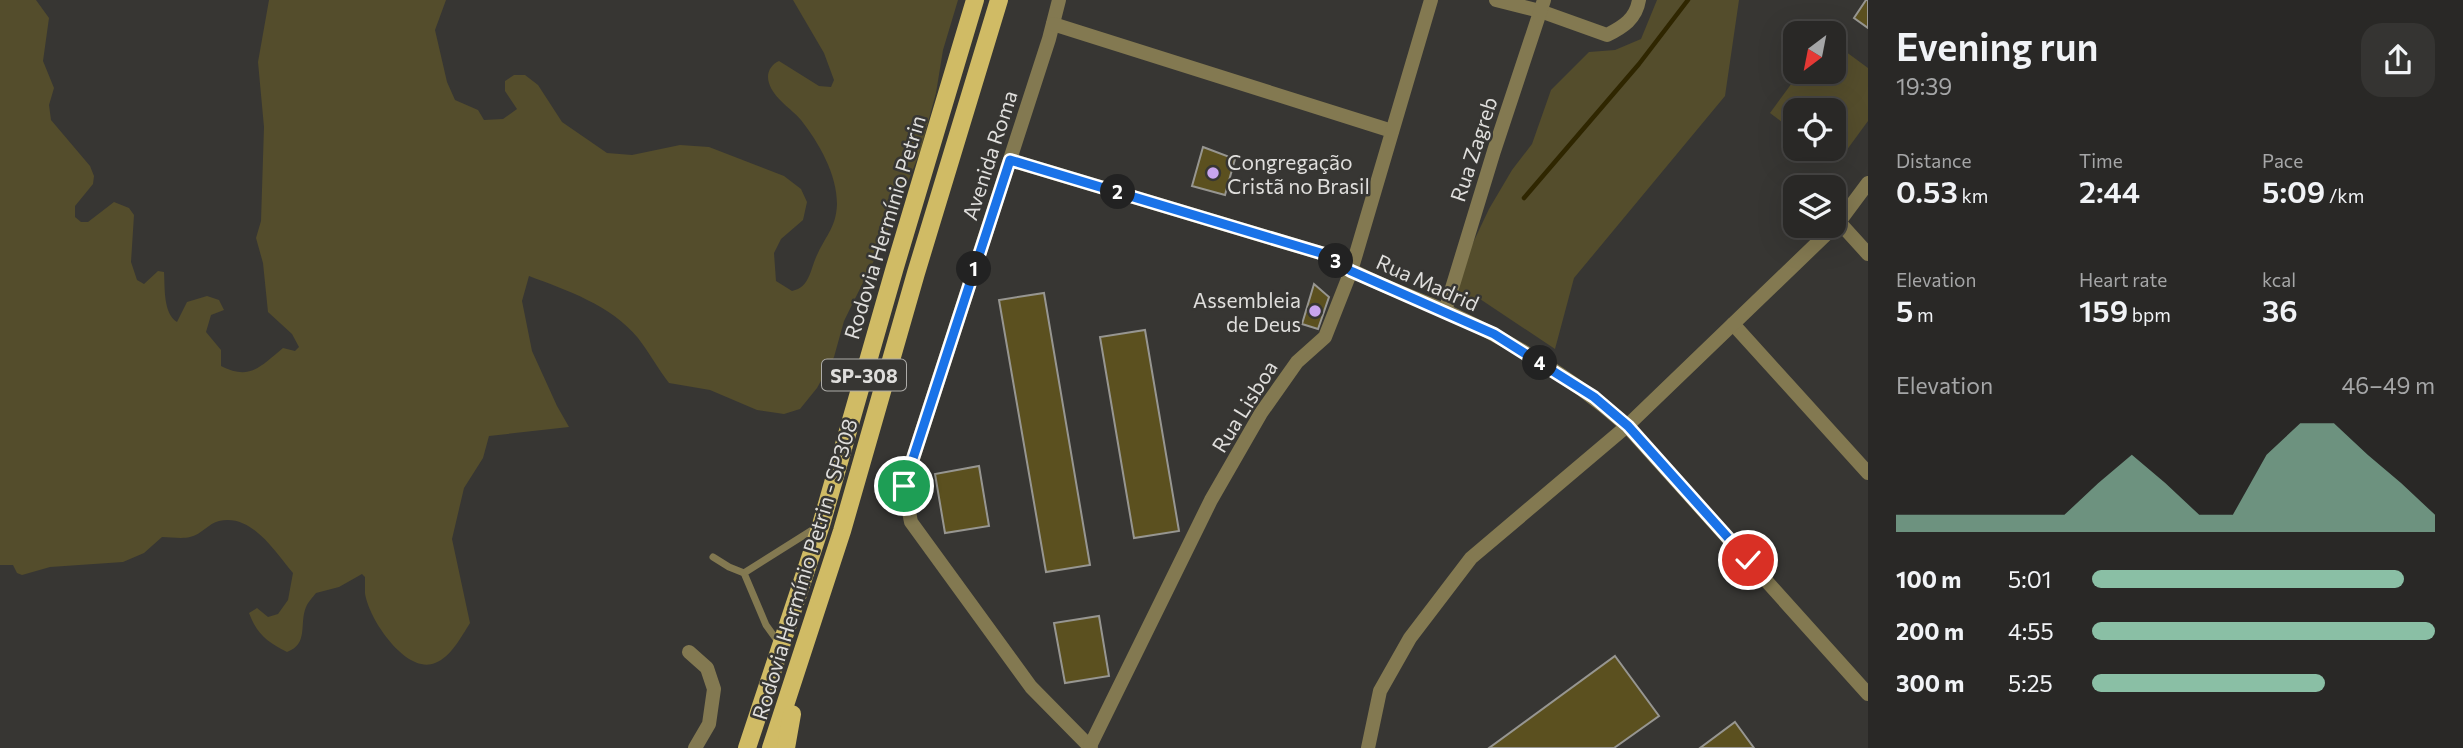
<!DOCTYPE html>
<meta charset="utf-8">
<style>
:root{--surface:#292826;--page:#353432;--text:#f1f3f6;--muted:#a5a6a7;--line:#454443;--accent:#8abfa5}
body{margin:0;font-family:Commissioner,sans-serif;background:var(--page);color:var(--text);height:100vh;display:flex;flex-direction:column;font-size:26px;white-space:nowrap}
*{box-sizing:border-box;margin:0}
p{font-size:23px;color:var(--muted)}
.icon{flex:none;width:38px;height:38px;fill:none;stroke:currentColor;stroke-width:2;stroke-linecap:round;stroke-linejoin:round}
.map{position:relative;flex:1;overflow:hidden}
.sheet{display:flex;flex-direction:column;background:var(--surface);width:595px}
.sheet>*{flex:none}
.needle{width:46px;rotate:212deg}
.buttons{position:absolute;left:1783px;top:21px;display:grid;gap:14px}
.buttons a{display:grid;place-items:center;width:63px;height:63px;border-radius:14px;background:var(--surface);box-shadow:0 7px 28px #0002,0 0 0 2px var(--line);font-size:35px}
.pin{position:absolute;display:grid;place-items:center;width:60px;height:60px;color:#fff;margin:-30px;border:4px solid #fff;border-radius:50%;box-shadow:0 2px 7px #0007}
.km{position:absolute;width:35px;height:35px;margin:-18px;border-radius:50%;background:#222;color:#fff;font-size:19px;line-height:35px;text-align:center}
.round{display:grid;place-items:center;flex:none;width:74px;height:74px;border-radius:21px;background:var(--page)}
.overview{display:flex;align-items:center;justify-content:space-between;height:119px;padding:0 28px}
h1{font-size:38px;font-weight:600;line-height:52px}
.metrics{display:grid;grid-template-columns:repeat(3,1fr);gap:10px;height:119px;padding:7px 28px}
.metrics div{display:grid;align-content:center}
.metrics b{font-size:30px;font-weight:600}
.metrics small{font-size:19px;font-weight:400}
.metrics p{font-size:19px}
.chart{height:196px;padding:14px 28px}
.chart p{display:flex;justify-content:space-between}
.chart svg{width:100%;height:126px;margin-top:7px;fill:var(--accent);opacity:.7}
ul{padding:0 28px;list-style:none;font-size:23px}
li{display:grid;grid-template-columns:112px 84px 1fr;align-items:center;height:52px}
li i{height:18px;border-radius:9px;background:var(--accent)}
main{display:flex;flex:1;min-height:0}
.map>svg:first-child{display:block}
</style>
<main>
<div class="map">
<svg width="1868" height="748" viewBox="0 0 1868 748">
<rect width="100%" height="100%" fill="#373633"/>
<g fill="#544d2c">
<path d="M 0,0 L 36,0 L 49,18 L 43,61 L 54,88 L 49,105 L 51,120 L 90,166 L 94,176 L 93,184 L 75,206 L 75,217 L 81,222 L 88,222 L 114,202 L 129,208 L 134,215 L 131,262 L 137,280 L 144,284 L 158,271 L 164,272 C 165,288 163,313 177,322 L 187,302 L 207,296 L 219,300 L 224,310 L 211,315 L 206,332 L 221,350 L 221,366 C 250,381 261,366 283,348 L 295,351 L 299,347 L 292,334 L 268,312 L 263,263 L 256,238 L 261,221 L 264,127 L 258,62 L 269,0 L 446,0 L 435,30 L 447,82 L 455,100 L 478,110 L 484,120 L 503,119 L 517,109 L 505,91 L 505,81 L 514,75 L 525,75 L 538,85 L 562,122 L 607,153 L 632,155 L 680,145 L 709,147 L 784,176 L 801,189 L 807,202 L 803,220 L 781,239 L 774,253 L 776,281 L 792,291 C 811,287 810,268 818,253 C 827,234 836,227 837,204 C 837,174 819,143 801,120 C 791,108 774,99 769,83 C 766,74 770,65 779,61 L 819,86 L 831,87 L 834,80 L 824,53 L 793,0 L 958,0 L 943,50 L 936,93 L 920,152 L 885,238 L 844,321 L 834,357 L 817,388 L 800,409 L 784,414 L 757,410 L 710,390 L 669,383 C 658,369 649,352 638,338 C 611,305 566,290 529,276 L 522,301 L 532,351 L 557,406 L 569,427 L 489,436 L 483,458 L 464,488 L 452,539 L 470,623 C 461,637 451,657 435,663 C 406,675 368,618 365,593 C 365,588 365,582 365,577 L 362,574 L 339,587 L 316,593 C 313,597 308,602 306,607 C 299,624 309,644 287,652 C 267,642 257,634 249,613 L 257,608 L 268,617 L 278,614 L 288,600 L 293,573 C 275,552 252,513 219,521 C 209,523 201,535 190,537 C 182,539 171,537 162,537 L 144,553 L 123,562 L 50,567 L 22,575 L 17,573 L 13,565 L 0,565 Z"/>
<polygon points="1657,0 1739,0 1725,96 1574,278 1555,349 1480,299 1454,299 1462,266 1489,209 1512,170 1532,144 1551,90 1589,52 1615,50 1641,39"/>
<polygon points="1834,43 1868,68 1868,121 1838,162 1819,149 1834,149 1834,110 1796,110 1795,132 1770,113 1800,72 1834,72"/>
</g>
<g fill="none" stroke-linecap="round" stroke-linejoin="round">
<polyline stroke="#2f2600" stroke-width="4.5" points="1524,198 1639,64 1688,0"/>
</g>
<g fill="#5b501f" stroke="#979691" stroke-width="2">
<polygon points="1866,0 1868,0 1868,28 1854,18"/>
<polygon points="1203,147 1235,159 1225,195 1192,186"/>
<polygon points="1314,284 1329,297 1318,329 1302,324"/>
<polygon points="1044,293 1090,565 1046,572 999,300"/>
<polygon points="1145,330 1179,531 1134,538 1100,337"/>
<polygon points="979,466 989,526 945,533 935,474"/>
<polygon points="1099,616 1109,676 1065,683 1054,623"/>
<polygon points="1615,656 1659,716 1614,748 1489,748"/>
<polygon points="1735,722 1754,748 1700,748"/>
</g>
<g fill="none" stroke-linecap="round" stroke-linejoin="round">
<g stroke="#837951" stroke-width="7">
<polyline points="713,557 729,567 744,573 766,625 779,643"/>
<polyline points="744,573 817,527"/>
</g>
<g stroke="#837951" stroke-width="14">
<polyline points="1059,0 1049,39 904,486 911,522 1031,687 1091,748"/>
<path d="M 1496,0 L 1540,11 L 1607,35 C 1623,27 1636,19 1639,0"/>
<polyline points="1053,24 1392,131"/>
<path d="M 1010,160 L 1324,254 C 1362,279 1404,293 1446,311 C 1511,341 1574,379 1627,426 L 1868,694"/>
<polyline points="1839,222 1868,254"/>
<polyline points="1445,311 1494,151 1544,0"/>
<polyline points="1733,324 1868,473"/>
<polyline points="689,652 707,668 714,689 709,724 695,748"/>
<polyline points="1090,746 1211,500 1261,413 1297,362 1325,337 1351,271 1431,0"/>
<polyline points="1368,748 1380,691 1410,638 1471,558 1627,426 1839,222 1868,183"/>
</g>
<g stroke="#d0bb65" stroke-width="18">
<polyline points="747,748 821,525 895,267 975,0"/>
<polyline points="771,748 842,531 916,273 999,0"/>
<polyline points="786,748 792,714"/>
</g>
</g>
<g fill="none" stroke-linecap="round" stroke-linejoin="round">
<g stroke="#fff" stroke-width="14">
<polyline id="route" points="904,486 1010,160 1324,254 1351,271 1494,334 1594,397 1628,426 1748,560"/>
</g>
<use href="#route" stroke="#1a73e8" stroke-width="9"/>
</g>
<g fill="#c8a5ee" stroke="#373633" stroke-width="2.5">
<circle cx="1213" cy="173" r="7"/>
<circle cx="1315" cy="311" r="7"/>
</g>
<g text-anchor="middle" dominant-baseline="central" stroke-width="5" stroke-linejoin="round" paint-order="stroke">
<rect fill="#373633" stroke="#adaca9" stroke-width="2" x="822" y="359.5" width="84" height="31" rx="5"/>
<g font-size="19" font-weight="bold" fill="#dfdedc">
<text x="864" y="375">SP-308</text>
</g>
<g font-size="21" fill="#dfdedc" stroke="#373633">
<text transform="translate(1473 149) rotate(-72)">Rua Zagreb</text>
<text transform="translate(989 155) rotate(-72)">Avenida Roma</text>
<text transform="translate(884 227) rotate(-73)">Rodovia Hermínio Petrin</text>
<text transform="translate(1428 282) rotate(24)">Rua Madrid</text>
<text transform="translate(1244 406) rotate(-58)">Rua Lisboa</text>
<text transform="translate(804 569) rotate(-73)">Rodovia Hermínio Petrin - SP308</text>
</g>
<g font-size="21" fill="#dfdedc" stroke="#373633" text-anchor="start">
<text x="1227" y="161">Congregação<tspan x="1227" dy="24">Cristã no Brasil</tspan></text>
<text x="1301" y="299" text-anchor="end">Assembleia<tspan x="1301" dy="24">de Deus</tspan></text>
</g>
</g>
</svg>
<div class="buttons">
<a><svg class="needle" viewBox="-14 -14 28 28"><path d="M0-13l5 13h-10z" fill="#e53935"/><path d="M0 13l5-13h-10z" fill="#a5a6a7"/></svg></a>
<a><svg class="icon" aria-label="locate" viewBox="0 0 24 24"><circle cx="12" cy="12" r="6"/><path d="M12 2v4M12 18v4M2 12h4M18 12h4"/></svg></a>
<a><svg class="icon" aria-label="layers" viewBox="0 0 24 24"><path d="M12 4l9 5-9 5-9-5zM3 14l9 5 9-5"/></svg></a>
</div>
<div class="pin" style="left:904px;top:486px;background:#1e9e55"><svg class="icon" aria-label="arrive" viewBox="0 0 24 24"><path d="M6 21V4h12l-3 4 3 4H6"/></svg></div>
<div class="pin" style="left:1748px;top:560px;background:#d93025"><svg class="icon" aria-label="check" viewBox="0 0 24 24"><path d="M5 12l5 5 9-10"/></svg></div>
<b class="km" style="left:974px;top:269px">1</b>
<b class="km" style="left:1118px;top:192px">2</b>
<b class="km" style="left:1336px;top:261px">3</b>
<b class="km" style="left:1540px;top:363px">4</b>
</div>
<section class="sheet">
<div class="overview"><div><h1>Evening run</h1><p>19:39</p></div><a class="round"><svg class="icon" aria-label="share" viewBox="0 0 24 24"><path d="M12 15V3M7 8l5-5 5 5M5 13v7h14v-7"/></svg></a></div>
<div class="metrics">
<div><p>Distance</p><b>0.53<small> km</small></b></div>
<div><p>Time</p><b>2:44</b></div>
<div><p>Pace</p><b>5:09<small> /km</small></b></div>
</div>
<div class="metrics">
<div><p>Elevation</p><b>5<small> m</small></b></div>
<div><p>Heart rate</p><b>159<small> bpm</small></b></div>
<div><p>kcal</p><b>36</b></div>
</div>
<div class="chart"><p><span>Elevation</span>46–49 m</p>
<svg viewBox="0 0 160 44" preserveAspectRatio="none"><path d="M0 44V38L10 38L20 38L30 38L40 38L50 38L60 27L70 17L80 27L90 38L100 38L110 17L120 6L130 6L140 17L150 27L160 38V44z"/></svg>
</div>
<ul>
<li><b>100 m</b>5:01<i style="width:91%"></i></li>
<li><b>200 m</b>4:55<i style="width:100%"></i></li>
<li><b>300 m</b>5:25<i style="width:68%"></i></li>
</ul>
</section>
</main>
